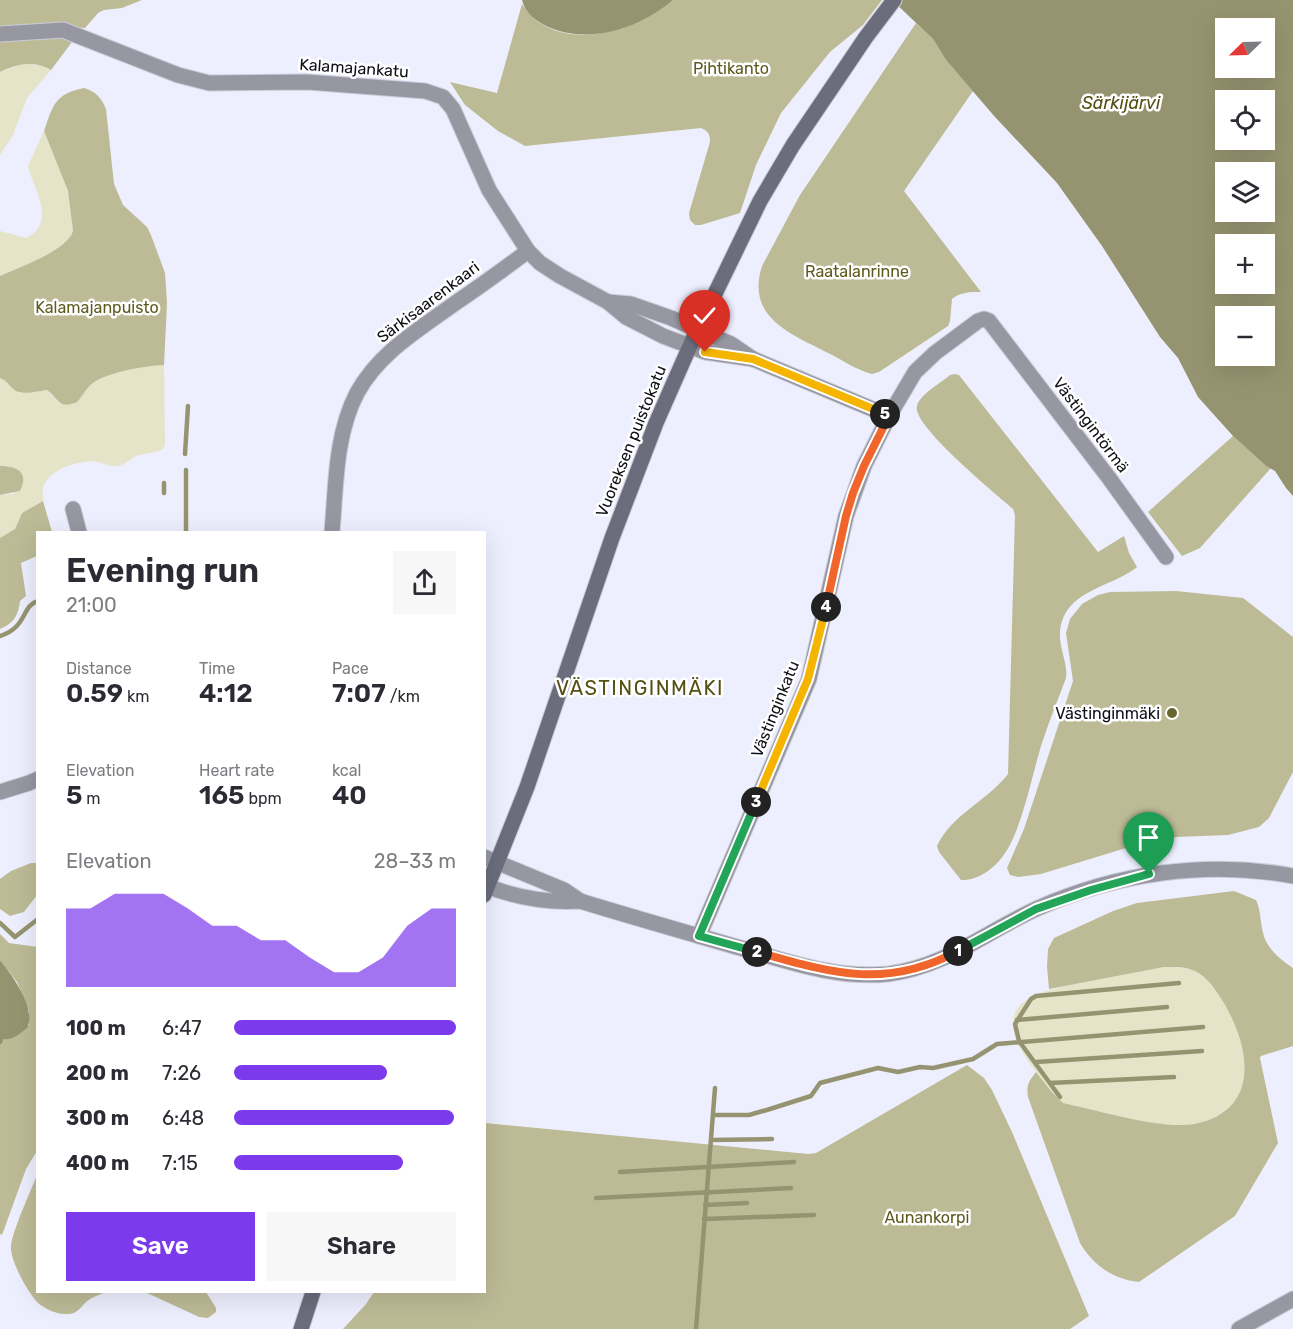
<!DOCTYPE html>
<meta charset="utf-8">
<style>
:root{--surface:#fff;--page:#f7f7f7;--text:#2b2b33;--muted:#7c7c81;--accent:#7c3aed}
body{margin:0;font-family:Rubik,sans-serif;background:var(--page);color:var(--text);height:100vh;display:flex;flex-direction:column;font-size:22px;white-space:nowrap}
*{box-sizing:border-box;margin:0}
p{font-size:20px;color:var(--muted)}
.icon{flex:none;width:33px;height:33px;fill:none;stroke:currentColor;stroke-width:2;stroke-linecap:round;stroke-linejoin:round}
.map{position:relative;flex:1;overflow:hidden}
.details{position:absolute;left:36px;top:531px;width:450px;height:762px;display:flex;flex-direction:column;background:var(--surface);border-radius:0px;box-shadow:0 6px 24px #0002}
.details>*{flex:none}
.needle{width:39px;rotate:247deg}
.fabs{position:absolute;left:1215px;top:18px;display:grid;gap:12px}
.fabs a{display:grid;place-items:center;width:60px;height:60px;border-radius:0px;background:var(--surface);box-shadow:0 6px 24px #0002;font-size:30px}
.pin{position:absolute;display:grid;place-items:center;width:51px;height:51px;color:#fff;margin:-62px -26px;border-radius:50% 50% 50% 0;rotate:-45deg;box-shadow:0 0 6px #0007}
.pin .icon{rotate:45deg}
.km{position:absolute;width:30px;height:30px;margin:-15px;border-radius:50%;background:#222;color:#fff;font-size:16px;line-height:30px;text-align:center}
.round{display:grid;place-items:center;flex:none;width:63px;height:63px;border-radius:0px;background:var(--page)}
.head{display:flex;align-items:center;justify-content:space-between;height:102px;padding:0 30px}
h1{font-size:33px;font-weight:600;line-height:45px}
.metrics{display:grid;grid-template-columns:repeat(3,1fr);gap:9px;height:102px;padding:6px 30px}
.metrics div{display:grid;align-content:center}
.metrics b{font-size:26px;font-weight:600}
.metrics small{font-size:16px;font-weight:400}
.metrics p{font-size:16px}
.chart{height:168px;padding:12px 30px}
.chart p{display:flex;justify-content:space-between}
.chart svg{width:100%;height:108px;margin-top:6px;fill:var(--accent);opacity:.7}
.primary-button{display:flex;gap:12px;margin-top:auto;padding:12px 30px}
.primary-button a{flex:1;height:69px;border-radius:0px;background:var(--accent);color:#fff;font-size:24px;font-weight:600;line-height:69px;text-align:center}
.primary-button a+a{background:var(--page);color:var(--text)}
ul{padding:0 30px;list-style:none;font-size:20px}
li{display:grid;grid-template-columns:96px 72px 1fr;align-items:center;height:45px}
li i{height:15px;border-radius:8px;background:var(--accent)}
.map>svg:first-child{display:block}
</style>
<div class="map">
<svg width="1293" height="1329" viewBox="0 0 1293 1329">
<rect width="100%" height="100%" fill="#eeeffe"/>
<g fill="#e5e4c9">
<polygon points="30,64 43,65 51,70 27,98 13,135 0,155 0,72 18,65"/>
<path d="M 44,131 L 68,191 L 73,231 C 67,251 19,267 0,276 L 0,231 L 26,238 C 58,222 33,189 28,166 Z"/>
<path d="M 147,365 L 164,365 L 165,443 L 164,448 C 156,454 147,452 137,456 C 130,458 126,465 117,466 C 110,467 106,464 99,462 C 81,459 50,468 43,487 C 42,492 43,497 43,501 L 22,513 L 15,529 L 0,538 L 0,495 L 14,494 L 9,466 L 0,466 L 0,378 L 5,380 L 21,393 L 47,390 L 59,403 L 72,404 C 83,400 84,390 92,384 C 107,373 130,370 147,365 Z"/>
<path d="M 1164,967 C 1174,967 1185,966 1195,971 C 1209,978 1217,992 1225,1005 C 1251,1050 1260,1111 1194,1124 C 1162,1130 1097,1110 1063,1103 C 1050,1091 1039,1076 1028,1061 C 985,998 1043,990 1091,981 C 1115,976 1139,972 1164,967 Z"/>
</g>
<g fill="#bdbb96">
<polygon points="0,0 142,0 122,8 104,10 98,13 85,28 32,25 0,29"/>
<path d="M 673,0 L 882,0 L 863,25 L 830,52 L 781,113 L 756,165 L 740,213 L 701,225 L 695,225 L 690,220 L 689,213 L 710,142 C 710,134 708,131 701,128 L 525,146 L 498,131 L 465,105 L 450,82 L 497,93 L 522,4 C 555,56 634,33 673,0 Z"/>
<path d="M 916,23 L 933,39 L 946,60 L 973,91 L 904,191 L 981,292 C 970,292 960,292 952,299 L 950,321 L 948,326 L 879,372 L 872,374 C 856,370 841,359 826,352 C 789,333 746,317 762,266 L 800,195 Z"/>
<path d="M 52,34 L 71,39 L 72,42 L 51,70 C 35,60 16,64 0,72 L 0,36 Z"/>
<path d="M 84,88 C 96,92 101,97 106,109 L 114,184 L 123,205 L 147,227 L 151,235 L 165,273 L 167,303 L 164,365 C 143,366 109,372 93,383 C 86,388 83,396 77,402 C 59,410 59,399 47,390 C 39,391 24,395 16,391 C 10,387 8,381 0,378 L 0,276 C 19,267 67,251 73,231 L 68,191 L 44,131 C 53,106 54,94 84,88 Z"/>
<path d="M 955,374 L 959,375 L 1098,552 L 1124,536 L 1129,553 L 1137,567 C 1111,588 1063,590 1060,633 C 1059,648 1068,663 1066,678 C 1058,700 1049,721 1042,743 C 1032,774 1022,831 1003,856 C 994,869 977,881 961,880 L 939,852 L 937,846 C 952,814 987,801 1008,774 L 1015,515 L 1013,509 C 996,494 911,425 917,406 C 920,394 941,383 950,375 Z"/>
<polygon points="1233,436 1266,466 1271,468 1200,548 1182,556 1148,512"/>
<path d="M 0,466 C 18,466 29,473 20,491 L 0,495 Z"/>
<path d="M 43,501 L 52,532 L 38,532 L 37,556 L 21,563 L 26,596 L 20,601 C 18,616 14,623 0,629 L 0,538 L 15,529 L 22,513 Z"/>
<polygon points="1176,591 1243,598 1293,637 1293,772 1269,818 1259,827 1228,835 1176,837 1126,848 1041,874 1018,877 1010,875 1007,868 1024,829 1073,681 1066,633 1070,619 1082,604 1098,595 1110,592"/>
<polygon points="31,863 37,863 37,895 24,912 10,916 0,909 0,879 11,871"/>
<path d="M 1234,891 L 1256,900 C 1261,911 1260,921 1263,933 C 1266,948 1281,960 1293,968 L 1293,1046 L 1261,1056 L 1260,1058 L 1278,1143 L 1235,1216 L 1139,1282 C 1112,1279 1093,1265 1080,1243 L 1028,1097 C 1026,1085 1029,1081 1036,1072 L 1051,1091 L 1063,1103 C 1097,1110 1162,1130 1194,1124 C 1260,1111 1251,1050 1225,1005 C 1217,992 1209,978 1195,971 C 1185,966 1174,967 1164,967 L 1049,989 L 1047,966 L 1048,949 L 1054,938 L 1113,911 L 1137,903 Z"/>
<polygon points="0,934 9,943 38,947 37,1151 26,1169 2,1235 0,1234 0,1038 29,1025 29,1011 17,982 0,960"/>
<polygon points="967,1065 984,1078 992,1090 1012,1132 1089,1316 1070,1329 343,1329 366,1304 374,1292 484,1292 485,1123 808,1154 816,1153"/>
<path d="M 37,1175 L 38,1292 L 107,1292 C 100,1294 92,1297 86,1302 C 80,1308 77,1314 68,1314 C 58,1315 45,1309 38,1303 C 28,1293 9,1259 11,1245 C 14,1227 30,1193 37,1175 Z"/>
<polygon points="145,1292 206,1292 216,1308 216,1312 208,1318 199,1317"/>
</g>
<g fill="#969470" fill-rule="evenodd">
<path d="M 522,0 L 673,0 C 640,28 588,46 546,26 C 535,20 525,13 522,0 Z"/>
<path d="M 892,0 L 1293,0 L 1293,496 L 1286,488 L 1275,471 L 1266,466 L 1233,436 L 1198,397 L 1178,358 L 1160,337 L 1102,246 L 1057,183 L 995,117 L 946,60 L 933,39 ZM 1226,28 L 1264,28 L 1264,68 L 1226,68 ZM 1226,100 L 1264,100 L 1264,140 L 1226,140 ZM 1226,172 L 1264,172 L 1264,212 L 1226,212 ZM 1226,244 L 1264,244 L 1264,284 L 1226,284 ZM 1226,316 L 1264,316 L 1264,356 L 1226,356 Z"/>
<path d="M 0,960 C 12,975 37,1009 27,1028 C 18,1035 11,1042 0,1038 Z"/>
</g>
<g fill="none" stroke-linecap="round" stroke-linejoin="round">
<g stroke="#969470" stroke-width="4.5">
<polyline points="185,454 188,406"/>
<polyline points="164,493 164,483"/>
<polyline points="186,532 186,470"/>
<path d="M 0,636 C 28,627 21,606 38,601"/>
<polyline points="0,923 15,937 38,919"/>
<polyline points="1017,1020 1167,1007"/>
<polyline points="0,1042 1,1039"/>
<polyline points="1036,1062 1202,1051"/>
<polyline points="1050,1083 1174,1077"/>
<polyline points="1060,1097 1019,1041 1015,1024 1031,999 1036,996 1179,983"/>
<polyline points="713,1115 749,1115 770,1109 811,1096 820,1083 878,1068 898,1072 920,1067 933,1068 973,1059 997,1044 1203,1027"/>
<polyline points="711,1140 772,1139"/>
<polyline points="620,1172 794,1162"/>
<polyline points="596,1198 791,1188"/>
<polyline points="705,1205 747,1203"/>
<polyline points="704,1219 814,1215"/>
<polyline points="696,1329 715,1088"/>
</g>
<g stroke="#cacbd9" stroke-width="17">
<g id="minor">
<polyline points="0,34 63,30 178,75 209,83 307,82 425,91 443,97 453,109 489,190 528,251 540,263 560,276 608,302 626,317 663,336 705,352 753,359"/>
<polyline points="608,302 631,304 671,318 731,344 753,359 889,416"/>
<polyline points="73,509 79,532"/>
<path d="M 332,532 C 336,487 335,435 357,393 C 379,353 418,330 454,304 C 479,287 504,269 528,251"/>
<polyline points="0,792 29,783 38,779"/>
<polyline points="484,857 564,890 580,901"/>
<path d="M 484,885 C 514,897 548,903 580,901 C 632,917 685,932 737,947 C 787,961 835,979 888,974 C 945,967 986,932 1036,909 C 1116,873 1206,860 1293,876"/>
<polyline points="699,936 809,679 846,516 864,466 889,416 915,372 935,353 978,321 984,319 989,321 1109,478 1166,557"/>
<polyline points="1239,1329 1293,1299"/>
</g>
</g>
<g stroke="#cacbd9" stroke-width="17">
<g id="secondary">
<polyline points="484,895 527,787 612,538 656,423 693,339 760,201 793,145 866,37 894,0"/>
<polyline points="301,1329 313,1292"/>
</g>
</g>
<use href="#minor" stroke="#9797a2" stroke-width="15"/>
<use href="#secondary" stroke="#6c6d7c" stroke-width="15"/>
</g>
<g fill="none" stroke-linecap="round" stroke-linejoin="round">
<g stroke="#fff" stroke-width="12">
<polyline id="split-1" points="958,951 1036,909 1091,890 1149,874"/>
</g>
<g stroke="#fff" stroke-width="12">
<path id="split-2" d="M 757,952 C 831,973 886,990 958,951"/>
</g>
<g stroke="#fff" stroke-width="12">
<polyline id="split-3" points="756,802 699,936 757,952"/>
</g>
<g stroke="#fff" stroke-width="12">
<polyline id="split-4" points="756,802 808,679 826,607"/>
</g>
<g stroke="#fff" stroke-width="12">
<polyline id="split-5" points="826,607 846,516 853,493 864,466 889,416 885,414"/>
</g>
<g stroke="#fff" stroke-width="12">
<polyline id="split-6" points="705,352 753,359 885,414"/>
</g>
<use href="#split-1" stroke="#22a559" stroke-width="8"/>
<use href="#split-2" stroke="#f0652b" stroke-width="8"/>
<use href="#split-3" stroke="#22a559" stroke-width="8"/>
<use href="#split-4" stroke="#f5b400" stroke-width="8"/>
<use href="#split-5" stroke="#f0652b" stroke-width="8"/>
<use href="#split-6" stroke="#f5b400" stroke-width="8"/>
</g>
<circle fill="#686430" stroke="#fff" stroke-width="2" cx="1172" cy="713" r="6"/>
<g text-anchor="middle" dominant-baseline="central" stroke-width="5" stroke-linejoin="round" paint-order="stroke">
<g font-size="16" fill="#0f0f17" stroke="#fff">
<text transform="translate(354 68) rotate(4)">Kalamajankatu</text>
<text transform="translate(428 302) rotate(-37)">Särkisaarenkaari</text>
<text transform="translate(1091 425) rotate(53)">Västingintörmä</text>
<text transform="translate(631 441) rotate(-68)">Vuoreksen puistokatu</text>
<text transform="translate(775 709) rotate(-68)">Västinginkatu</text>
</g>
<g font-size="16" fill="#5e591d" stroke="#fff">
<text x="731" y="68">Pihtikanto</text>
<text x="857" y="271">Raatalanrinne</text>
<text x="97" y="307">Kalamajanpuisto</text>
<text x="927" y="1217">Aunankorpi</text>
</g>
<g font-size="16" fill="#0f0f17" stroke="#fff" text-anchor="end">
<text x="1160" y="713">Västinginmäki</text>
</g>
<g font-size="18" font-style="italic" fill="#544f11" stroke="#fff">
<text x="1121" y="103">Särkijärvi</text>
</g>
<g font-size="20" letter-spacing="1.5" fill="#555012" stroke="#fff">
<text x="640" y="688">VÄSTINGINMÄKI</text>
</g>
</g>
</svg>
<div class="fabs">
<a><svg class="needle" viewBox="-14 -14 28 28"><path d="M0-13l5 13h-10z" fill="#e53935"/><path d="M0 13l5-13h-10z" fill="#7c7c81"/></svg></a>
<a><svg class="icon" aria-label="locate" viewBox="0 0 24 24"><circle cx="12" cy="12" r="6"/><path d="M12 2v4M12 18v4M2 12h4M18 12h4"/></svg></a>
<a><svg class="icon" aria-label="layers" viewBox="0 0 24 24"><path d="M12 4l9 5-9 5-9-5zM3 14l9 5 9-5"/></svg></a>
<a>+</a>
<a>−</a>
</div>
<div class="pin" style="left:1149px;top:874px;background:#1e9e55"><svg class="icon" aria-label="arrive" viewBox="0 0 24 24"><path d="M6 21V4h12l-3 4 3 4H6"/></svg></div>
<div class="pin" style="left:705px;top:352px;background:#d93025"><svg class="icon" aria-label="check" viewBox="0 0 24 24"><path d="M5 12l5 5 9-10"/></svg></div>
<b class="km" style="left:958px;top:951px">1</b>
<b class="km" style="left:757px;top:952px">2</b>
<b class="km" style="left:756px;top:802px">3</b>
<b class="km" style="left:826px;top:607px">4</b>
<b class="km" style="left:885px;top:414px">5</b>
<section class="details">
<div class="head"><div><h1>Evening run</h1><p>21:00</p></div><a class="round"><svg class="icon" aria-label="share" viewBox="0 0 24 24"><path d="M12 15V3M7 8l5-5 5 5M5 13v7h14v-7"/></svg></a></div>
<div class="metrics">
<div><p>Distance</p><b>0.59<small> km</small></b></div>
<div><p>Time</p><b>4:12</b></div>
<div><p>Pace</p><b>7:07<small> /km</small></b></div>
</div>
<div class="metrics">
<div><p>Elevation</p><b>5<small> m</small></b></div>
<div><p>Heart rate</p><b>165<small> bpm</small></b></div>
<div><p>kcal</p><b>40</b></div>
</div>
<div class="chart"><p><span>Elevation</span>28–33 m</p>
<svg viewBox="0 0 160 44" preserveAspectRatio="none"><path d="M0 44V12L10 12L20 6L30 6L40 6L50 12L60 19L70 19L80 25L90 25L100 32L110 38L120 38L130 32L140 19L150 12L160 12V44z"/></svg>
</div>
<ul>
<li><b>100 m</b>6:47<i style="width:100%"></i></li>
<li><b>200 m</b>7:26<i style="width:69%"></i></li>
<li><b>300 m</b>6:48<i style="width:99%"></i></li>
<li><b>400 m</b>7:15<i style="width:76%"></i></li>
</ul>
<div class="primary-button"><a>Save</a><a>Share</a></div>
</section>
</div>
